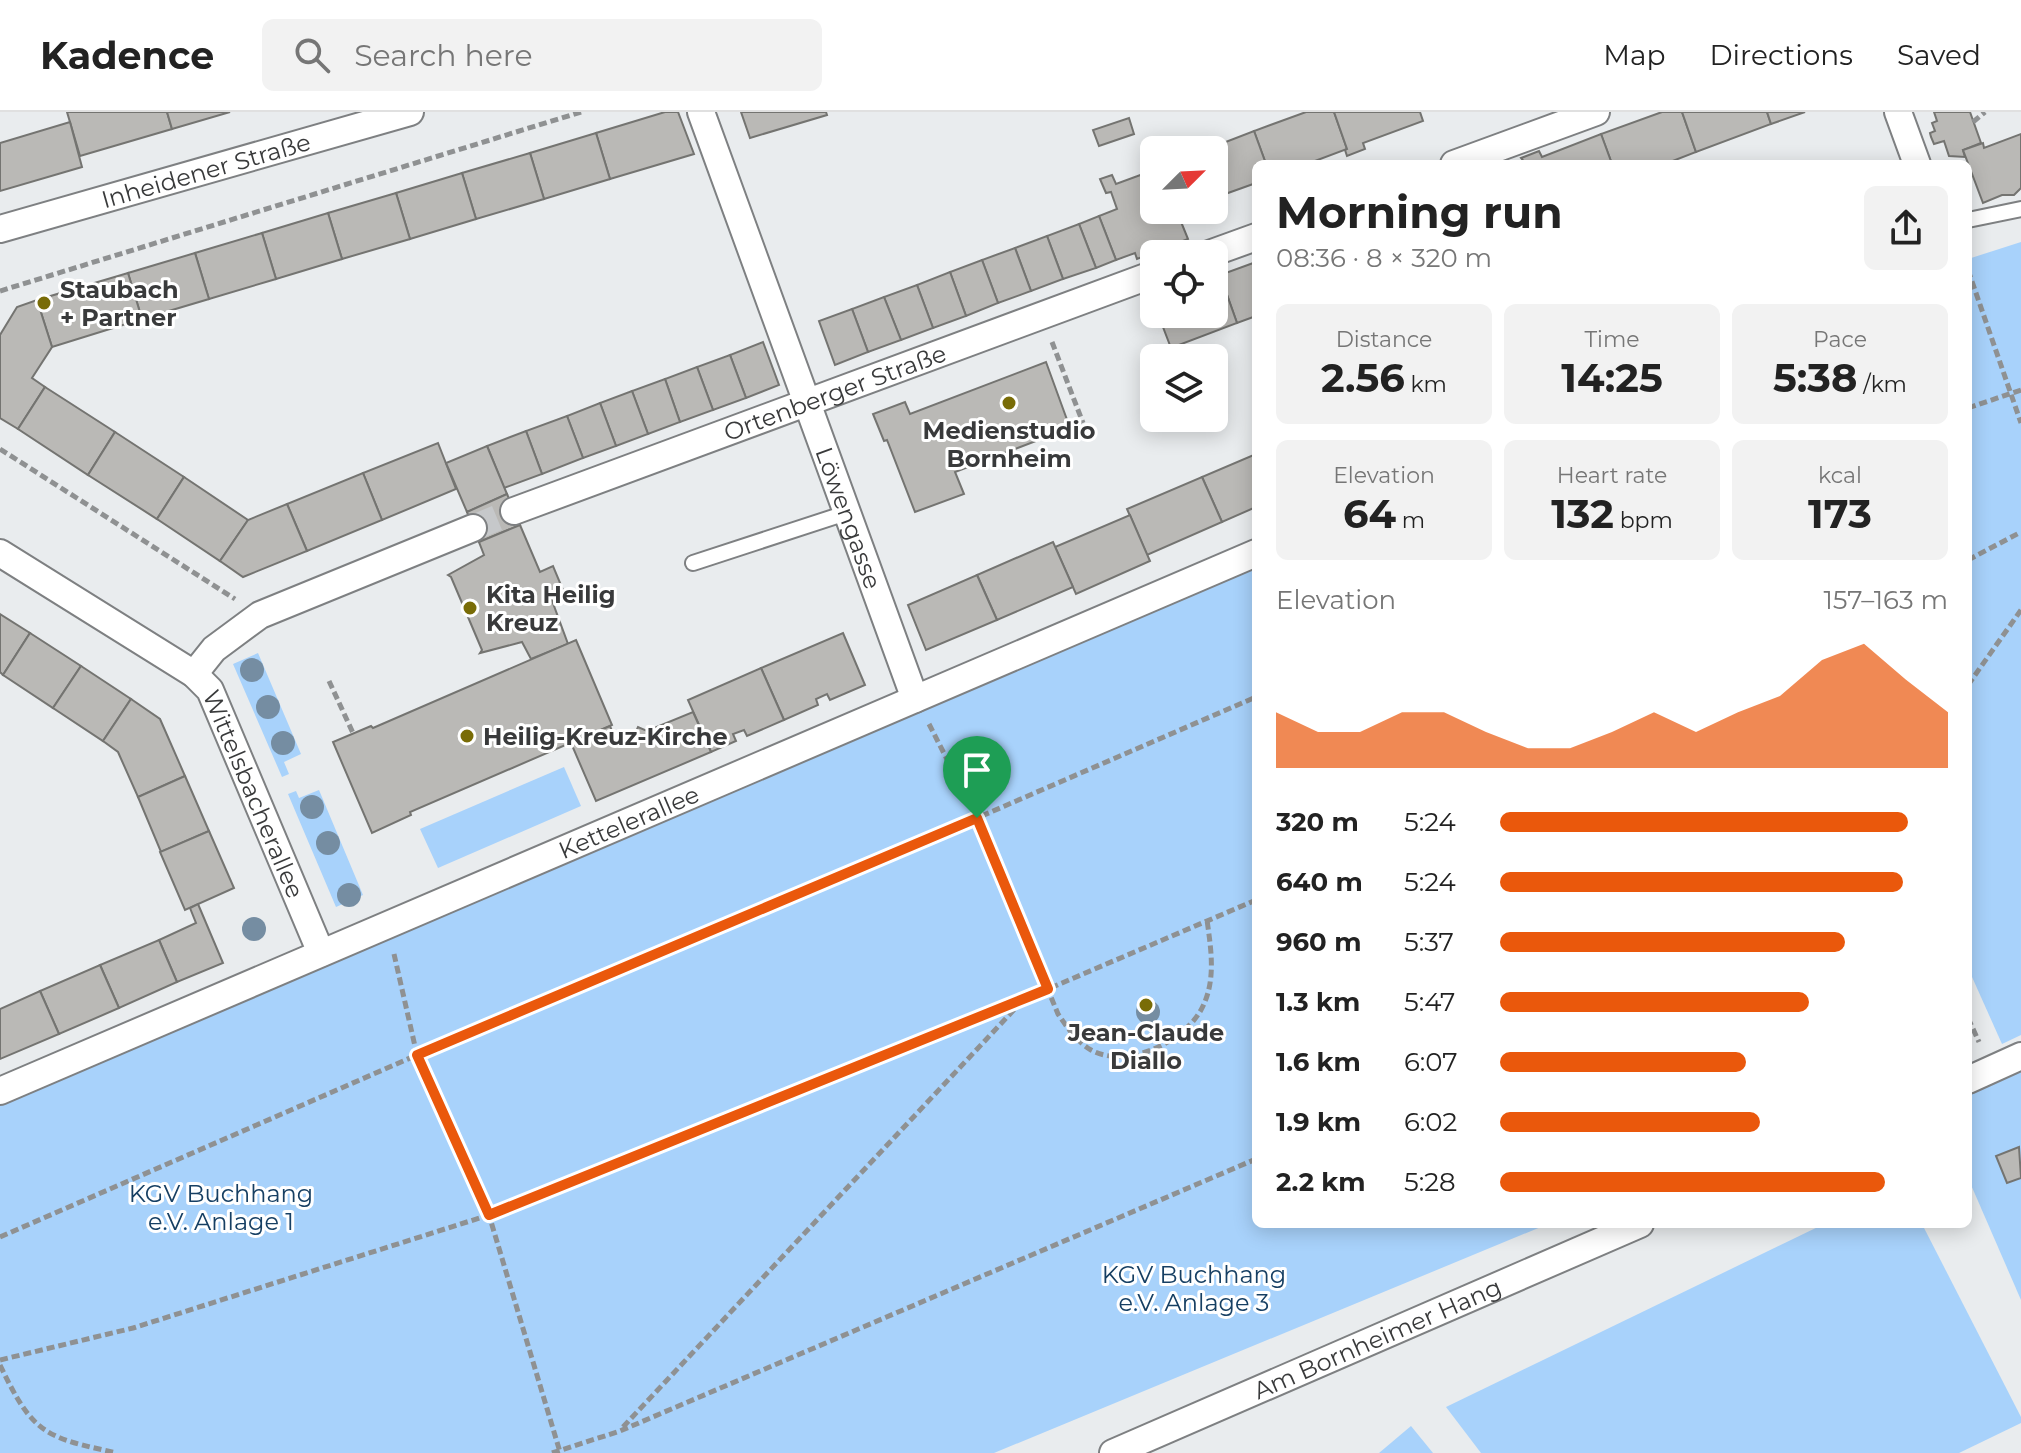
<!DOCTYPE html>
<meta charset="utf-8">
<style>
:root{--surface:#fff;--page:#f2f2f2;--text:#222;--muted:#767676;--line:#e0e0e0;--accent:#ea580c}
body{margin:0;font-family:Montserrat,sans-serif;background:var(--page);color:var(--text);height:100vh;display:flex;flex-direction:column;font-size:30px;white-space:nowrap}
*{box-sizing:border-box;margin:0}
p{font-size:26px;color:var(--muted)}
.icon{flex:none;width:44px;height:44px;fill:none;stroke:currentColor;stroke-width:2;stroke-linecap:round;stroke-linejoin:round}
.map{position:relative;flex:1;overflow:hidden}
.side{position:absolute;left:1252px;top:48px;width:720px;height:1068px;display:flex;flex-direction:column;background:var(--surface);border-radius:12px;box-shadow:0 4px 20px #0003}
.side>*{flex:none}
.needle{width:52px;rotate:66deg}
.controls{position:absolute;left:1140px;top:24px;display:grid;gap:16px}
.controls a{display:grid;place-items:center;width:88px;height:88px;border-radius:12px;background:var(--surface);box-shadow:0 4px 20px #0003;font-size:40px}
.pin{position:absolute;display:grid;place-items:center;width:68px;height:68px;color:#fff;margin:-82px -34px;border-radius:50% 50% 50% 0;rotate:-45deg;box-shadow:0 0 8px #0007}
.pin .icon{rotate:45deg}
.round{display:grid;place-items:center;flex:none;width:84px;height:84px;border-radius:12px;background:var(--page)}
.headline{display:flex;align-items:center;justify-content:space-between;height:136px;padding:0 24px}
h1{font-size:44px;font-weight:700;line-height:60px}
.stats{display:grid;grid-template-columns:repeat(3,1fr);gap:12px;height:136px;padding:8px 24px}
.stats div{display:grid;align-content:center;border-radius:12px;background:var(--page);text-align:center}
.stats b{font-size:40px;font-weight:700}
.stats small{font-size:22px;font-weight:400}
.stats p{font-size:22px}
.chart{height:224px;padding:16px 24px}
.chart p{display:flex;justify-content:space-between}
.chart svg{width:100%;height:144px;margin-top:8px;fill:var(--accent);opacity:.7}
ul{padding:0 24px;list-style:none;font-size:26px}
li{display:grid;grid-template-columns:128px 96px 1fr;align-items:center;height:60px}
li i{height:20px;border-radius:10px;background:var(--accent)}
header{display:flex;align-items:center;gap:48px;box-sizing:border-box;height:112px;padding:0 40px;background:var(--surface);border-bottom:2px solid var(--line)}
header strong{font-size:38px}
nav{display:flex;gap:44px;margin-inline-start:auto;font-size:28px}
.search{width:560px;height:72px;background:var(--page);display:flex;align-items:center;gap:20px;box-sizing:border-box;padding:0 28px;border-radius:12px;color:var(--muted);font-size:30px}
.map>svg:first-child{display:block}
</style>
<header>
<strong>Kadence</strong>
<div class="search"><svg class="icon" aria-label="search" viewBox="0 0 24 24"><circle cx="10" cy="10" r="6"/><path d="M15 15l6 6"/></svg>Search here</div>
<nav><a>Map</a><a>Directions</a><a>Saved</a></nav>
</header>
<div class="map">
<svg width="2021" height="1341" viewBox="0 0 2021 1341">
<rect width="100%" height="100%" fill="#e9ecee"/>
<g fill="#a8d2fb">
<polygon points="2021,130 2021,923 2002,932 1968,856 1968,147"/>
<polygon points="1256,448 1256,1112 1548,1112 994,1341 0,1341 0,992"/>
<polygon points="258,541 301,642 284,650 289,662 282,665 233,552"/>
<polygon points="564,655 581,694 438,756 420,717"/>
<polygon points="319,678 363,783 336,795 288,682 296,679 299,686"/>
<polygon points="2021,958 2021,1188 1968,1066 1968,983"/>
<polygon points="1824,1112 1922,1112 2021,1305 2021,1311 1959,1341 1481,1341 1446,1295"/>
<polygon points="1411,1314 1433,1341 1379,1341"/>
</g>
<g fill="#bab9b6" stroke="#747471" stroke-width="2">
<polygon points="67,0 167,0 172,17 80,44"/>
<polygon points="167,0 230,0 172,17"/>
<polygon points="665,0 678,0 694,42 610,67 596,21"/>
<polygon points="741,0 826,0 827,3 750,26"/>
<polygon points="1306,0 1334,0 1347,37 1307,52 1266,52 1254,19"/>
<polygon points="1334,0 1420,0 1423,9 1363,31 1365,37 1347,44 1345,38 1347,37"/>
<polygon points="1662,0 1682,0 1696,40 1665,52 1612,52 1601,22"/>
<polygon points="1682,0 1767,0 1771,12 1696,40"/>
<polygon points="1767,0 1805,0 1771,12"/>
<polygon points="1934,0 1970,0 1981,31 1963,38 1965,45 1949,44 1944,29 1934,32 1931,25 1930,21 1935,19 1932,11 1937,9"/>
<polygon points="1129,6 1134,22 1099,34 1093,18"/>
<polygon points="70,10 82,55 0,79 0,31"/>
<polygon points="1254,19 1266,52 1256,52 1256,71 1214,86 1214,38 1205,38"/>
<polygon points="596,21 610,67 544,87 530,41"/>
<polygon points="1601,22 1612,52 1526,52 1521,46 1539,39 1542,45"/>
<polygon points="2021,22 2021,76 2014,83 2002,83 1983,91 1963,38 1983,31 1984,36"/>
<polygon points="530,41 544,87 476,107 462,61"/>
<polygon points="1154,58 1154,98 1182,98 1177,100 1188,127 1137,147 1135,141 1116,148 1099,104 1117,97 1111,80 1106,81 1100,67 1112,63 1116,72"/>
<polygon points="462,61 476,107 410,127 396,81"/>
<polygon points="396,81 410,127 342,147 328,101"/>
<polygon points="328,101 342,147 276,167 262,121"/>
<polygon points="1099,104 1116,148 1096,156 1079,112"/>
<polygon points="1079,112 1096,156 1063,167 1047,124"/>
<polygon points="262,121 276,167 209,187 195,141"/>
<polygon points="1047,124 1063,167 1031,179 1015,136"/>
<polygon points="1015,136 1031,179 998,191 982,148"/>
<polygon points="195,141 209,187 142,207 128,161"/>
<polygon points="982,148 998,191 966,204 950,160"/>
<polygon points="1256,150 1256,204 1237,211 1220,163"/>
<polygon points="950,160 966,204 933,216 917,173"/>
<polygon points="128,161 142,207 52,235 37,188"/>
<polygon points="1220,163 1237,211 1171,236 1158,202 1214,202 1214,165"/>
<polygon points="917,173 933,216 901,228 884,185"/>
<polygon points="884,185 901,228 868,240 852,197"/>
<polygon points="37,188 52,235 32,266 45,275 18,317 0,306 0,223 17,195"/>
<polygon points="852,197 868,240 835,253 819,209"/>
<polygon points="763,230 779,273 746,286 730,243"/>
<polygon points="730,243 746,286 713,298 697,255"/>
<polygon points="1046,250 1070,316 955,360 964,382 915,400 887,328 884,329 873,302 905,290 910,302"/>
<polygon points="697,255 713,298 680,310 665,267"/>
<polygon points="665,267 680,310 648,322 632,279"/>
<polygon points="45,275 115,320 88,363 18,317"/>
<polygon points="632,279 648,322 616,334 600,291"/>
<polygon points="600,291 616,334 583,346 567,304"/>
<polygon points="567,304 583,346 542,362 526,319"/>
<polygon points="526,319 542,362 504,376 487,334"/>
<polygon points="115,320 184,365 157,407 88,363"/>
<polygon points="438,331 456,377 382,408 363,361"/>
<polygon points="487,334 507,382 467,400 446,351"/>
<polygon points="1256,342 1256,395 1222,410 1202,365"/>
<polygon points="363,361 382,408 307,439 287,392"/>
<polygon points="184,365 248,408 220,449 157,407"/>
<polygon points="1202,365 1222,410 1147,443 1127,397"/>
<polygon points="507,382 520,413 479,430 467,400"/>
<polygon points="287,392 307,439 243,465 220,449 248,408"/>
<polygon points="1130,403 1150,449 1076,482 1055,435"/>
<polygon points="520,413 540,460 553,454 563,478 550,483 568,532 531,547 522,530 480,541 482,538 451,465 448,463 484,443 479,430"/>
<polygon points="1053,430 1073,475 997,508 977,463"/>
<polygon points="977,463 997,508 926,538 908,493"/>
<polygon points="0,502 30,521 3,563 0,560"/>
<polygon points="30,521 81,554 53,596 3,563"/>
<polygon points="843,521 865,573 830,588 827,582 816,587 818,593 784,608 761,556"/>
<polygon points="576,528 612,613 410,700 411,703 372,721 333,630 371,614 373,616"/>
<polygon points="81,554 131,587 103,629 53,596"/>
<polygon points="761,556 784,608 747,624 744,618 733,622 736,629 711,640 688,588"/>
<polygon points="131,587 160,607 185,664 138,685 118,640 103,629"/>
<polygon points="693,600 711,640 596,689 571,631 610,614 617,631 634,624 638,615 647,619"/>
<polygon points="185,664 209,719 161,740 138,685"/>
<polygon points="209,719 234,776 185,798 160,740"/>
<polygon points="198,792 223,851 177,870 159,828 196,811 190,796"/>
<polygon points="159,828 177,870 119,896 100,853"/>
<polygon points="100,853 119,896 59,922 40,879"/>
<polygon points="40,879 59,922 0,947 0,897"/>
<polygon points="2019,1035 2021,1066 2007,1071 1996,1044"/>
</g>
<g fill="none" stroke-linecap="round" stroke-linejoin="round">
<polyline stroke="#c6c8ca" stroke-width="26" stroke-dasharray="26 13" stroke-linecap="butt" points="473,416 514,399"/>
<g stroke="#7e8082" stroke-width="18">
<g id="service">
<polyline points="1968,108 2021,97"/>
<polyline points="693,451 846,401"/>
</g>
</g>
<g stroke="#7e8082" stroke-width="30">
<g id="minor">
<path id="s1" d="M 701,0 L 915,587"/>
<polyline points="1898,0 1917,52"/>
<polyline points="1454,52 1596,0"/>
<path id="s2" d="M 0,117 L 410,0"/>
<polyline points="1209,142 1256,125"/>
<path id="s3" d="M 514,399 L 1154,162"/>
<path id="s4" d="M 0,441 L 194,562 L 210,578 L 321,841"/>
<polyline points="194,562 214,537 260,503 473,416"/>
<polyline points="1968,968 2021,944"/>
<path id="s5" d="M 0,979 L 1256,441"/>
<path id="s6" d="M 1113,1341 L 1640,1112"/>
</g>
</g>
<g stroke="#8f9192" stroke-width="5" stroke-dasharray="8 4" stroke-linecap="butt">
<polyline points="1973,10 1985,0"/>
<polyline points="1968,158 2021,311"/>
<polyline points="0,179 581,0"/>
<polyline points="1052,230 1083,311"/>
<polyline points="1968,296 2021,278"/>
<polyline points="0,337 235,487"/>
<polyline points="1968,448 2021,420"/>
<polyline points="329,569 353,621"/>
<polyline points="1968,573 2021,498"/>
<path d="M 929,612 L 977,706 L 1058,902 C 1067,915 1077,930 1091,938 C 1127,958 1187,929 1203,894 C 1216,867 1211,837 1207,808"/>
<polyline points="394,842 417,943 489,1103 560,1340"/>
<polyline points="1968,906 1979,930"/>
<polyline points="0,1125 417,943 977,706 1256,585"/>
<polyline points="0,1248 133,1216 489,1103 1048,877 1256,788"/>
<path d="M 0,1253 C 33,1322 44,1325 117,1341"/>
<polyline points="623,1315 1024,887"/>
<polyline points="552,1341 620,1319 1256,1047"/>
</g>
<use href="#service" stroke="#fff" stroke-width="14"/>
<use href="#minor" stroke="#fff" stroke-width="26"/>
</g>
<g fill="#758da2">
<circle cx="252" cy="558" r="12"/>
<circle cx="268" cy="595" r="12"/>
<circle cx="283" cy="631" r="12"/>
<circle cx="312" cy="695" r="12"/>
<circle cx="328" cy="731" r="12"/>
<circle cx="349" cy="783" r="12"/>
<circle cx="254" cy="817" r="12"/>
<circle cx="1148" cy="900" r="12"/>
</g>
<g fill="none" stroke-linecap="round" stroke-linejoin="round">
<g stroke="#fff" stroke-width="16">
<polygon id="route" points="977,706 1048,877 489,1103 417,943"/>
</g>
<use href="#route" stroke="#ea580c" stroke-width="10"/>
</g>
<g fill="#796c07" stroke="#fff" stroke-width="3">
<circle cx="44" cy="191" r="8"/>
<circle cx="1009" cy="291" r="8"/>
<circle cx="470" cy="496" r="8"/>
<circle cx="467" cy="624" r="8"/>
<circle cx="1146" cy="893" r="8"/>
</g>
<g text-anchor="middle" dominant-baseline="central" stroke-width="6" stroke-linejoin="round" paint-order="stroke">
<g font-size="24" fill="#393a3b" stroke="#fff">
<text stroke="none"><textPath href="#s2" startOffset="214">Inheidener Straße</textPath></text>
<text stroke="none"><textPath href="#s3" startOffset="342">Ortenberger Straße</textPath></text>
<text stroke="none"><textPath href="#s1" startOffset="432">Löwengasse</textPath></text>
<text stroke="none"><textPath href="#s4" startOffset="364">Wittelsbacherallee</textPath></text>
<text stroke="none"><textPath href="#s5" startOffset="684">Kettelerallee</textPath></text>
<text stroke="none"><textPath href="#s6" startOffset="288">Am Bornheimer Hang</textPath></text>
</g>
<g font-size="24" font-weight="bold" fill="#393a3b" stroke="#fff" text-anchor="start">
<text x="60" y="177">Staubach<tspan x="60" dy="28">+ Partner</tspan></text>
<text x="1009" y="318" text-anchor="middle">Medienstudio<tspan x="1009" dy="28">Bornheim</tspan></text>
<text x="486" y="482">Kita Heilig<tspan x="486" dy="28">Kreuz</tspan></text>
<text x="483" y="624">Heilig-Kreuz-Kirche</text>
<text x="1146" y="920" text-anchor="middle">Jean-Claude<tspan x="1146" dy="28">Diallo</tspan></text>
</g>
<g font-size="24" fill="#163f63" stroke="#fff">
<text x="221" y="1081">KGV Buchhang<tspan x="221" dy="28">e.V. Anlage 1</tspan></text>
<text x="1194" y="1162">KGV Buchhang<tspan x="1194" dy="28">e.V. Anlage 3</tspan></text>
</g>
</g>
</svg>
<div class="controls">
<a><svg class="needle" viewBox="-14 -14 28 28"><path d="M0-13l5 13h-10z" fill="#e53935"/><path d="M0 13l5-13h-10z" fill="#767676"/></svg></a>
<a><svg class="icon" aria-label="locate" viewBox="0 0 24 24"><circle cx="12" cy="12" r="6"/><path d="M12 2v4M12 18v4M2 12h4M18 12h4"/></svg></a>
<a><svg class="icon" aria-label="layers" viewBox="0 0 24 24"><path d="M12 4l9 5-9 5-9-5zM3 14l9 5 9-5"/></svg></a>
</div>
<div class="pin" style="left:977px;top:706px;background:#1e9e55"><svg class="icon" aria-label="arrive" viewBox="0 0 24 24"><path d="M6 21V4h12l-3 4 3 4H6"/></svg></div>
<section class="side">
<div class="headline"><div><h1>Morning run</h1><p>08:36 · 8 × 320 m</p></div><a class="round"><svg class="icon" aria-label="share" viewBox="0 0 24 24"><path d="M12 15V3M7 8l5-5 5 5M5 13v7h14v-7"/></svg></a></div>
<div class="stats">
<div><p>Distance</p><b>2.56<small> km</small></b></div>
<div><p>Time</p><b>14:25</b></div>
<div><p>Pace</p><b>5:38<small> /km</small></b></div>
</div>
<div class="stats">
<div><p>Elevation</p><b>64<small> m</small></b></div>
<div><p>Heart rate</p><b>132<small> bpm</small></b></div>
<div><p>kcal</p><b>173</b></div>
</div>
<div class="chart"><p><span>Elevation</span>157–163 m</p>
<svg viewBox="0 0 160 44" preserveAspectRatio="none"><path d="M0 44V27L10 33L20 33L30 27L40 27L50 33L60 38L70 38L80 33L90 27L100 33L110 27L120 22L130 11L140 6L150 17L160 27V44z"/></svg>
</div>
<ul>
<li><b>320 m</b>5:24<i style="width:91%"></i></li>
<li><b>640 m</b>5:24<i style="width:90%"></i></li>
<li><b>960 m</b>5:37<i style="width:77%"></i></li>
<li><b>1.3 km</b>5:47<i style="width:69%"></i></li>
<li><b>1.6 km</b>6:07<i style="width:55%"></i></li>
<li><b>1.9 km</b>6:02<i style="width:58%"></i></li>
<li><b>2.2 km</b>5:28<i style="width:86%"></i></li>
</ul>
</section>
</div>
